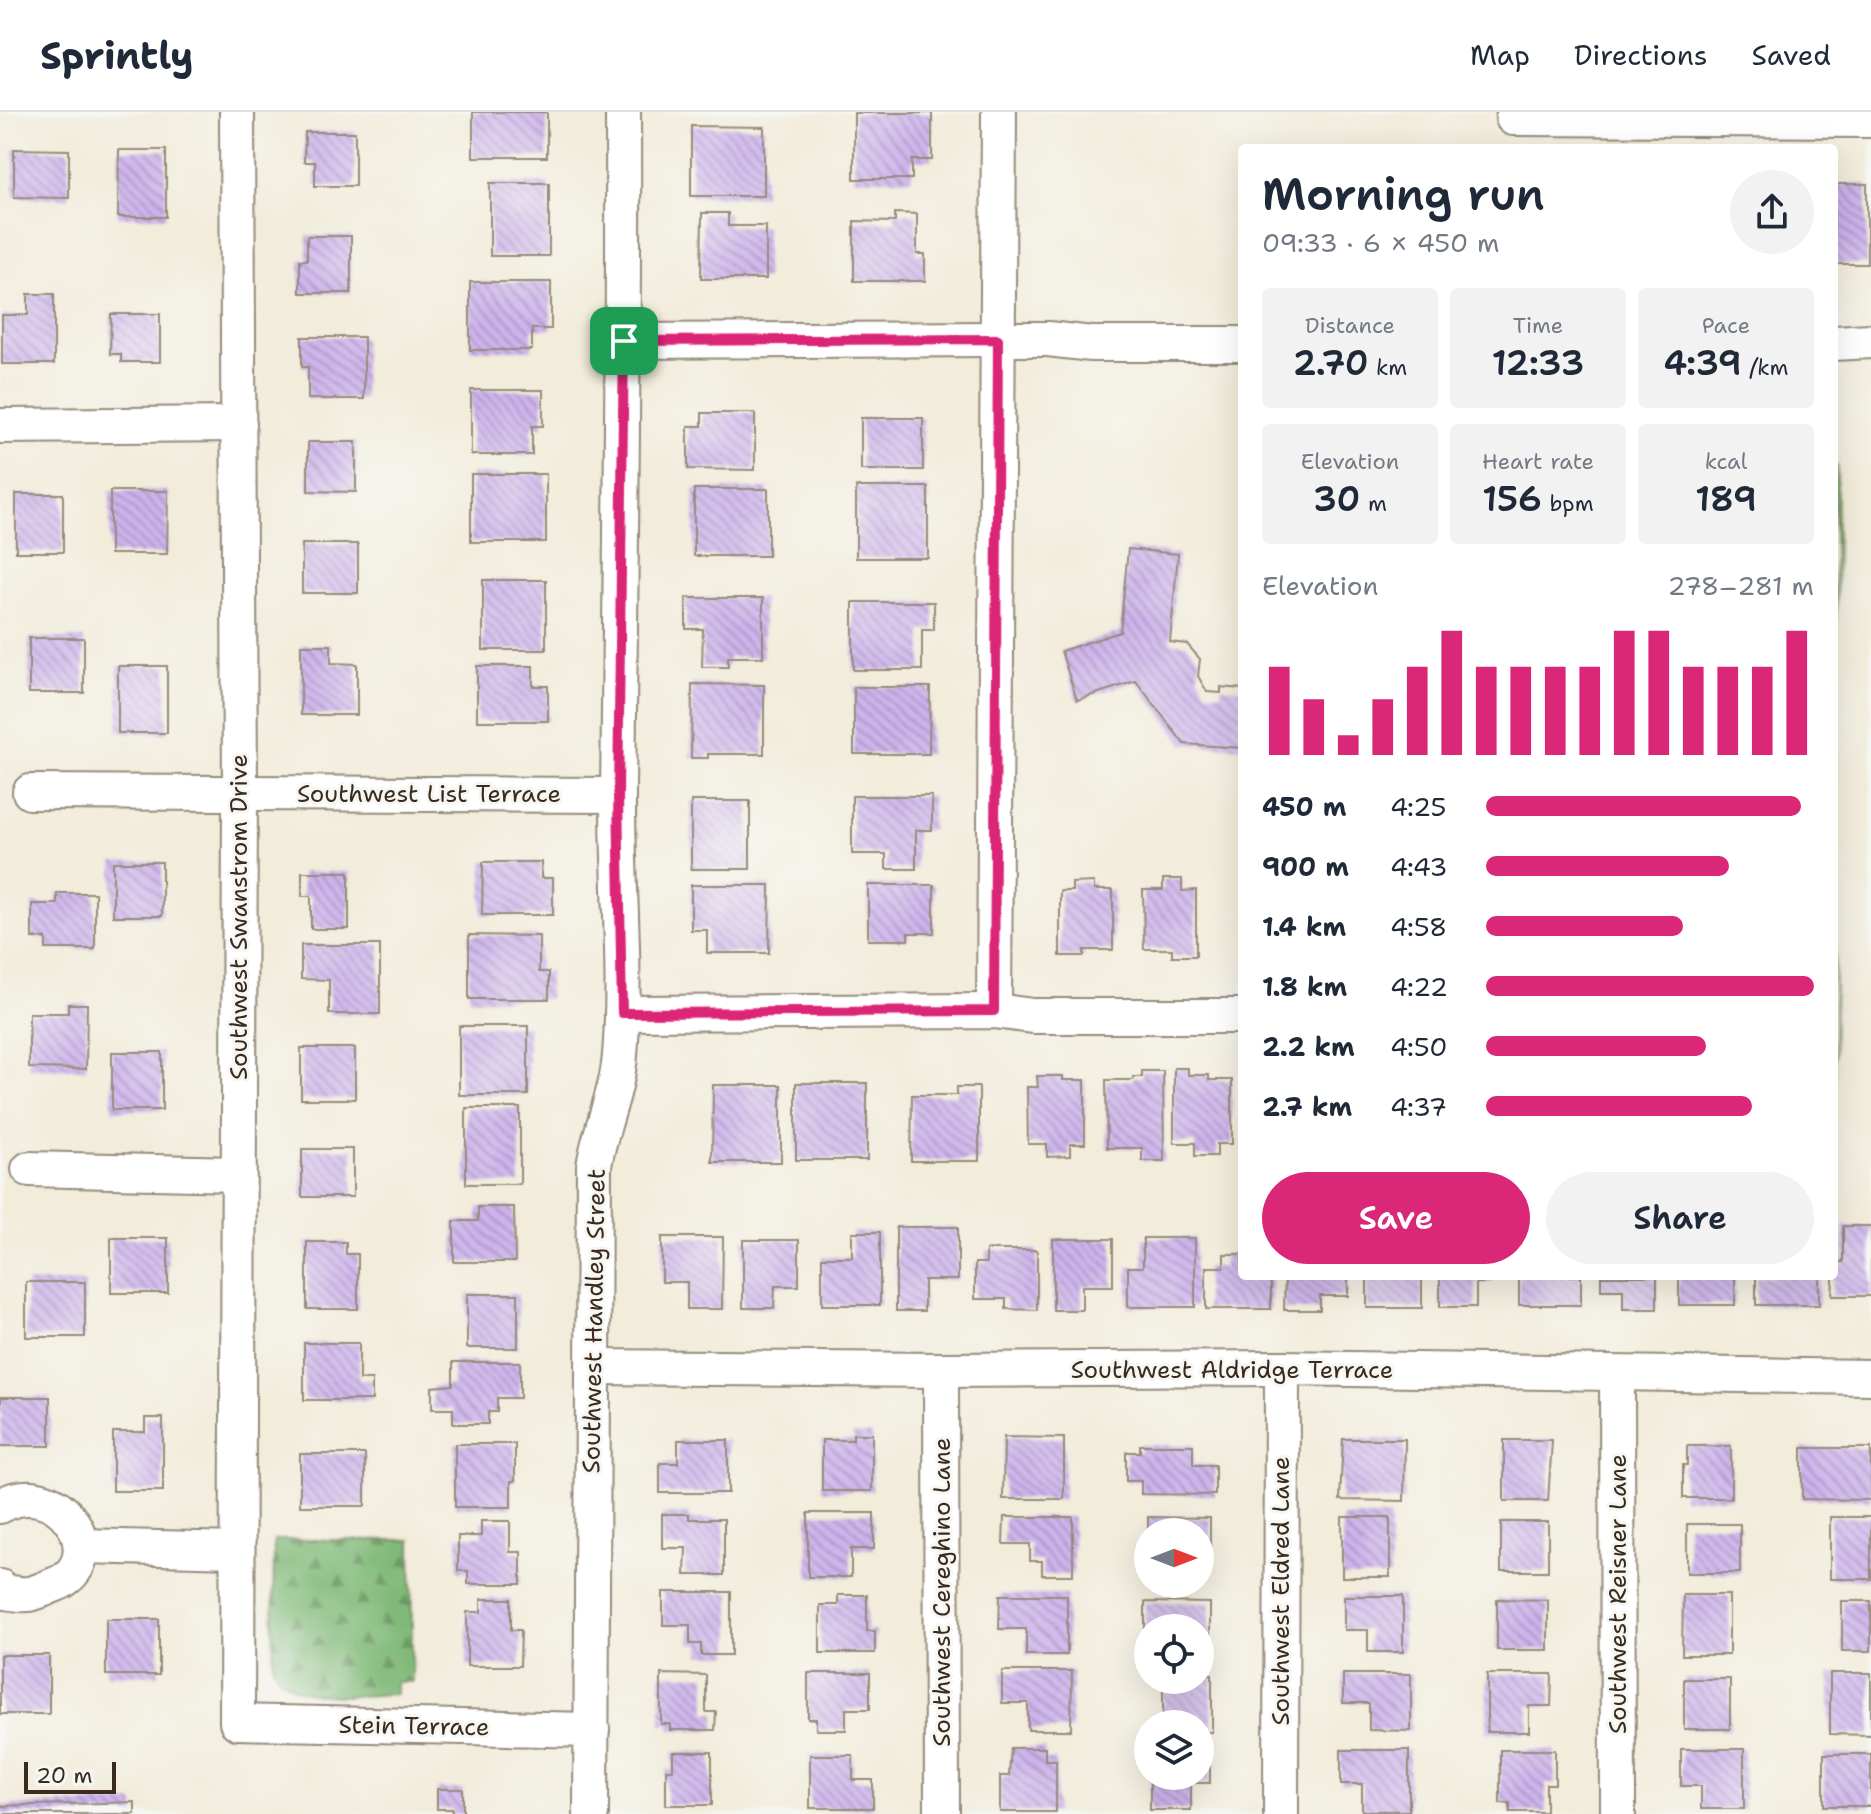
<!DOCTYPE html>
<meta charset="utf-8">
<style>
:root{--surface:#fff;--page:#f2f2f3;--text:#1f2937;--muted:#747a83;--line:#e0e1e3;--accent:#db2777}
body{margin:0;font-family:"Shantell Sans",sans-serif;background:var(--page);color:var(--text);height:100vh;display:flex;flex-direction:column;font-size:30px;white-space:nowrap}
*{box-sizing:border-box;margin:0}
p{font-size:26px;color:var(--muted)}
.icon{flex:none;width:44px;height:44px;fill:none;stroke:currentColor;stroke-width:2;stroke-linecap:round;stroke-linejoin:round}
.map{position:relative;flex:1;overflow:hidden}
.side{position:absolute;left:1238px;top:32px;width:600px;height:1136px;display:flex;flex-direction:column;background:var(--surface);border-radius:8px;box-shadow:0 8px 32px #0002}
.side>*{flex:none}
.needle{width:52px;rotate:90deg}
.controls{position:absolute;left:1134px;top:1406px;display:grid;gap:16px}
.controls a{display:grid;place-items:center;width:80px;height:80px;border-radius:50%;background:var(--surface);box-shadow:0 8px 32px #0002;font-size:40px}
.scale{position:absolute;left:24px;bottom:20px;width:92px;box-sizing:border-box;padding-left:8px;border:4px solid #3b2a1e;border-top:0;font-size:22px;line-height:28px;white-space:nowrap;color:#3b2a1e;-webkit-text-stroke:6px #f6f6f2;paint-order:stroke}
.pin{position:absolute;display:grid;place-items:center;width:68px;height:68px;color:#fff;margin:-34px;border-radius:16px;box-shadow:0 4px 12px #0006}
.round{display:grid;place-items:center;flex:none;width:84px;height:84px;border-radius:42px;background:var(--page)}
.overview{display:flex;align-items:center;justify-content:space-between;height:136px;padding:0 24px}
h1{font-size:44px;font-weight:600;line-height:60px}
.metrics{display:grid;grid-template-columns:repeat(3,1fr);gap:12px;height:136px;padding:8px 24px}
.metrics div{display:grid;align-content:center;border-radius:8px;background:var(--page);text-align:center}
.metrics b{font-size:34px;font-weight:600}
.metrics small{font-size:22px;font-weight:400}
.metrics p{font-size:22px}
.chart{height:224px;padding:16px 24px}
.chart p{display:flex;justify-content:space-between}
.chart svg{width:100%;height:144px;margin-top:8px;stroke:var(--accent);stroke-width:6}
.primary-button{display:flex;gap:16px;margin-top:auto;padding:16px 24px}
.primary-button a{flex:1;height:92px;border-radius:48px;background:var(--accent);color:#fff;font-size:32px;font-weight:600;line-height:92px;text-align:center}
.primary-button a+a{background:var(--page);color:var(--text)}
ul{padding:0 24px;list-style:none;font-size:26px}
li{display:grid;grid-template-columns:128px 96px 1fr;align-items:center;height:60px}
li i{height:20px;border-radius:10px;background:var(--accent)}
header{display:flex;align-items:center;gap:48px;box-sizing:border-box;height:112px;padding:0 40px;background:var(--surface);border-bottom:2px solid var(--line)}
header strong{font-size:38px}
nav{display:flex;gap:44px;margin-inline-start:auto;font-size:28px}
.map>svg:first-child{display:block}
</style>
<header>
<strong>Sprintly</strong>
<nav><a>Map</a><a>Directions</a><a>Saved</a></nav>
</header>
<div class="map">
<svg width="1871" height="1702" viewBox="0 0 1871 1702">
<defs>
<pattern id="forest-firs" width="22" height="20" patternUnits="userSpaceOnUse" patternTransform="scale(2)"><rect width="22" height="20" fill="#80ba78"/><path d="M5 1l3.5 6h-7zM16 11l3.5 6h-7z" fill="#6a9762"/></pattern>
<pattern id="building-back-hatch" width="6" height="6" patternUnits="userSpaceOnUse" patternTransform="scale(2)"><rect width="6" height="6" fill="#cdb4ec"/><path d="M-1 5l2 2M0 0l6 6M5-1l2 2" fill="none" stroke="#a893bf"/></pattern>
</defs>
<rect width="100%" height="100%" fill="#f6f6f2"/>
<filter id="ink" filterUnits="userSpaceOnUse"><feTurbulence type="fractalNoise" baseFrequency=".0125" numOctaves="2"/><feDisplacementMap in="SourceGraphic" scale="16" xChannelSelector="R" yChannelSelector="G"/><feConvolveMatrix kernelMatrix="1 2 1 2 8 2 1 2 1" color-interpolation-filters="sRGB"/></filter>
<filter id="wash" filterUnits="userSpaceOnUse"><feTurbulence type="fractalNoise" baseFrequency=".006" numOctaves="4" result="noise"/><feDisplacementMap in="SourceGraphic" scale="32" xChannelSelector="R" yChannelSelector="G"/><feGaussianBlur stdDeviation="1.8" result="paint"/><feColorMatrix in="noise" values="0 0 0 0 0 0 0 0 0 0 0 0 0 0 0 0 0 1.4 0 .05"/><feComposite in="paint" operator="in"/></filter>
<g filter="url(#wash)">
<rect width="100%" height="100%" fill="#f2ecda"/>
<path fill="url(#forest-firs)" stroke="#5e724b" stroke-width="2" d="M 274,1428 L 411,1428 L 412,1570 L 396,1570 L 396,1582 C 361,1583 288,1594 273,1554 Z"/>
<polygon fill="#a1da8d" stroke="#6e8256" stroke-width="2" points="1834,353 1837,354 1834,1003"/>
<g id="blocks">
<g fill="url(#building-back-hatch)">
<rect x="473" y="0" width="74" height="45"/>
<polygon points="854,1 932,1 932,48 912,48 912,67 854,67"/>
<polygon points="691,14 764,15 764,84 691,84"/>
<polygon points="305,20 355,20 355,74 315,74 315,50 304,50"/>
<polygon points="14,37 69,38 69,86 14,85"/>
<polygon points="119,38 166,38 166,105 118,105"/>
<rect x="490" y="71" width="59" height="73"/>
<rect x="1834" y="72" width="33" height="80"/>
<polygon points="702,101 728,101 728,114 766,114 766,167 701,167"/>
<polygon points="895,101 917,102 917,142 925,142 925,169 854,169 854,109 895,110"/>
<polygon points="307,124 351,124 351,181 300,181 300,148 307,148"/>
<polygon points="470,170 551,170 551,217 532,217 532,238 470,238"/>
<polygon points="28,182 54,182 54,252 2,252 2,203 28,203"/>
<polygon points="111,202 160,202 160,250 121,250 121,242 110,242"/>
<polygon points="302,225 364,225 364,287 308,287 308,255 302,255"/>
<polygon points="471,278 543,278 543,314 532,314 532,343 471,343"/>
<polygon points="702,301 755,301 755,358 688,357 688,314 702,314"/>
<rect x="861" y="306" width="62" height="52"/>
<polygon points="308,330 356,330 356,380 308,379"/>
<rect x="471" y="362" width="75" height="68"/>
<rect x="856" y="375" width="72" height="71"/>
<rect x="694" y="377" width="74" height="67"/>
<polygon points="110,379 168,379 167,442 110,442"/>
<rect x="16" y="382" width="47" height="58"/>
<rect x="302" y="432" width="56" height="49"/>
<polygon points="1128,437 1178,442 1170,530 1187,532 1200,547 1198,564 1207,580 1221,581 1221,575 1242,577 1242,636 1184,632 1136,569 1077,588 1061,539 1120,520"/>
<rect x="483" y="468" width="63" height="70"/>
<polygon points="686,486 763,486 763,545 728,545 728,555 702,555 703,517 686,517"/>
<polygon points="853,490 934,490 934,518 922,518 922,558 853,558"/>
<rect x="29" y="526" width="55" height="55"/>
<polygon points="301,533 331,533 331,551 357,552 357,603 301,603"/>
<rect x="118" y="554" width="49" height="67"/>
<polygon points="477,554 533,554 533,574 548,574 548,609 477,609"/>
<polygon points="692,572 764,573 764,642 708,642 708,646 691,646"/>
<polygon points="854,575 930,575 929,642 854,642"/>
<polygon points="852,684 932,684 932,718 916,718 916,757 886,757 886,742 852,742"/>
<rect x="691" y="689" width="59" height="68"/>
<rect x="113" y="750" width="49" height="54"/>
<polygon points="483,750 541,750 541,766 553,766 553,803 482,803"/>
<polygon points="302,760 349,760 349,817 311,817 311,784 302,784"/>
<polygon points="1163,767 1182,767 1182,779 1196,778 1196,844 1172,844 1172,837 1144,837 1143,778 1163,778"/>
<polygon points="1094,770 1094,778 1113,778 1113,838 1084,838 1084,844 1060,844 1060,779 1072,779 1072,771"/>
<polygon points="691,773 770,773 769,841 707,841 707,818 691,818"/>
<polygon points="868,773 934,773 934,821 908,821 908,828 868,828"/>
<polygon points="57,781 95,781 95,837 46,837 46,826 32,826 32,792 57,792"/>
<polygon points="469,823 539,824 539,860 549,860 549,887 469,887"/>
<polygon points="301,833 380,833 380,902 329,902 329,868 301,867"/>
<polygon points="68,892 87,892 86,957 29,956 29,901 68,901"/>
<rect x="459" y="914" width="69" height="69"/>
<rect x="301" y="936" width="54" height="51"/>
<rect x="112" y="940" width="50" height="58"/>
<polygon points="1174,956 1188,956 1188,963 1209,963 1209,968 1232,968 1232,1032 1217,1032 1217,1044 1195,1044 1195,1031 1174,1031"/>
<polygon points="1142,959 1163,959 1164,1049 1142,1049 1142,1036 1107,1036 1106,968 1133,968 1133,965 1142,965"/>
<polygon points="1037,964 1063,964 1063,968 1085,968 1085,1032 1070,1032 1070,1044 1047,1045 1047,1032 1028,1032 1027,975 1038,975"/>
<rect x="796" y="971" width="71" height="77"/>
<polygon points="713,973 781,973 781,1050 712,1050"/>
<polygon points="957,975 979,975 979,1049 911,1049 912,983 957,983"/>
<rect x="466" y="996" width="54" height="76"/>
<rect x="302" y="1037" width="51" height="48"/>
<polygon points="478,1095 514,1095 515,1150 454,1150 454,1109 478,1109"/>
<polygon points="1843,1114 1871,1114 1871,1184 1832,1184 1834,1150 1843,1150"/>
<polygon points="896,1115 958,1115 958,1168 924,1168 924,1199 896,1199"/>
<polygon points="852,1120 880,1120 880,1193 822,1193 822,1145 852,1145"/>
<polygon points="662,1125 723,1125 722,1197 687,1197 687,1170 662,1170"/>
<rect x="111" y="1126" width="57" height="55"/>
<polygon points="1143,1126 1195,1126 1195,1195 1128,1195 1128,1155 1143,1155"/>
<polygon points="1053,1127 1113,1127 1113,1174 1082,1174 1082,1198 1053,1198"/>
<polygon points="743,1128 799,1128 799,1174 775,1174 774,1196 743,1196"/>
<polygon points="307,1130 346,1130 346,1142 358,1142 358,1197 307,1197"/>
<polygon points="986,1138 1037,1138 1037,1198 1006,1197 1006,1187 975,1187 975,1151 986,1151"/>
<polygon points="1224,1142 1242,1142 1242,1164 1271,1164 1271,1197 1206,1197 1206,1155 1224,1155"/>
<polygon points="1285,1164 1348,1164 1348,1184 1320,1184 1320,1198 1284,1198"/>
<rect x="1367" y="1164" width="55" height="32"/>
<polygon points="1440,1164 1490,1164 1490,1171 1476,1171 1476,1195 1440,1195"/>
<rect x="1519" y="1164" width="62" height="29"/>
<polygon points="1601,1164 1657,1164 1657,1197 1623,1197 1623,1178 1601,1178"/>
<rect x="1679" y="1164" width="56" height="29"/>
<rect x="1756" y="1164" width="63" height="29"/>
<rect x="26" y="1170" width="59" height="55"/>
<rect x="467" y="1182" width="51" height="54"/>
<polygon points="304,1231 359,1231 359,1268 372,1268 372,1288 304,1288"/>
<polygon points="453,1250 520,1250 520,1286 497,1286 497,1300 488,1300 488,1312 453,1312 453,1297 432,1297 432,1275 453,1273"/>
<rect x="1" y="1285" width="49" height="49"/>
<polygon points="145,1306 163,1306 163,1379 113,1379 113,1320 145,1320"/>
<polygon points="853,1322 872,1322 872,1379 822,1379 822,1328 853,1328"/>
<polygon points="1004,1325 1064,1326 1064,1387 1003,1387"/>
<polygon points="1343,1327 1405,1327 1404,1389 1340,1388"/>
<polygon points="678,1328 728,1328 728,1381 660,1381 660,1351 678,1351"/>
<polygon points="1504,1328 1552,1328 1548,1389 1504,1389"/>
<polygon points="455,1332 515,1332 515,1369 511,1369 511,1395 455,1395"/>
<polygon points="1140,1333 1193,1333 1193,1353 1215,1353 1215,1383 1141,1382 1141,1369 1126,1369 1126,1340 1140,1340"/>
<polygon points="1687,1334 1731,1334 1731,1386 1683,1386 1683,1353 1687,1353"/>
<polygon points="1802,1336 1871,1336 1871,1388 1802,1387"/>
<rect x="300" y="1342" width="65" height="52"/>
<polygon points="808,1401 874,1401 874,1437 851,1437 851,1465 808,1465"/>
<polygon points="662,1402 689,1402 689,1407 724,1407 724,1463 685,1463 686,1436 662,1436"/>
<polygon points="1004,1405 1073,1405 1073,1463 1042,1463 1042,1449 1030,1449 1030,1432 1003,1432"/>
<polygon points="1148,1405 1210,1406 1210,1437 1200,1437 1200,1420 1148,1420"/>
<rect x="1342" y="1405" width="48" height="60"/>
<rect x="1830" y="1405" width="41" height="62"/>
<polygon points="481,1409 510,1409 510,1440 521,1440 521,1472 468,1472 468,1459 458,1459 458,1424 481,1424"/>
<rect x="1501" y="1410" width="47" height="49"/>
<rect x="1687" y="1412" width="53" height="49"/>
<polygon points="663,1480 731,1480 731,1543 701,1543 701,1532 690,1532 690,1513 663,1513"/>
<polygon points="838,1483 867,1483 867,1519 875,1519 875,1541 820,1541 820,1493 838,1493"/>
<polygon points="1000,1483 1067,1483 1067,1543 1026,1543 1026,1517 999,1517"/>
<polygon points="1683,1483 1729,1483 1729,1543 1682,1543"/>
<polygon points="1344,1484 1403,1484 1403,1540 1368,1540 1368,1518 1344,1518"/>
<polygon points="481,1487 511,1487 511,1518 521,1518 520,1554 467,1554 467,1500 481,1500"/>
<polygon points="1497,1487 1548,1488 1548,1538 1497,1538"/>
<rect x="1842" y="1489" width="29" height="50"/>
<polygon points="1145,1490 1210,1491 1210,1541 1200,1541 1200,1516 1148,1516 1148,1541 1145,1541"/>
<rect x="106" y="1507" width="53" height="56"/>
<rect x="0" y="1543" width="49" height="59"/>
<polygon points="1002,1559 1072,1559 1071,1618 1028,1618 1028,1591 1002,1591"/>
<polygon points="808,1561 870,1561 870,1597 846,1597 846,1618 816,1618 816,1607 808,1607"/>
<polygon points="1830,1561 1871,1561 1871,1623 1830,1622"/>
<polygon points="661,1562 706,1563 706,1600 716,1600 715,1618 670,1618 670,1612 661,1612"/>
<polygon points="1200,1562 1212,1562 1212,1620 1200,1620 1200,1612 1163,1612 1163,1568 1200,1568"/>
<polygon points="1343,1562 1411,1562 1411,1619 1369,1618 1369,1591 1343,1591"/>
<polygon points="1487,1562 1552,1562 1551,1594 1529,1594 1529,1620 1487,1620"/>
<rect x="1684" y="1567" width="46" height="50"/>
<polygon points="1011,1636 1045,1636 1045,1648 1056,1648 1056,1700 1000,1700 1000,1664 1009,1664"/>
<polygon points="1681,1637 1744,1637 1744,1697 1701,1697 1701,1674 1681,1674"/>
<polygon points="1200,1638 1210,1638 1210,1671 1191,1671 1191,1698 1150,1698 1150,1664 1200,1664"/>
<polygon points="1341,1638 1409,1638 1409,1699 1362,1699 1362,1672 1341,1672"/>
<polygon points="1500,1638 1555,1638 1555,1672 1546,1672 1546,1700 1510,1700 1510,1691 1500,1691"/>
<polygon points="673,1640 712,1640 712,1693 666,1693 666,1658 673,1658"/>
<rect x="1824" y="1642" width="47" height="52"/>
<polygon points="810,1643 853,1643 853,1668 873,1668 873,1696 810,1696"/>
<polygon points="437,1677 463,1677 463,1702 452,1702 452,1697 437,1697"/>
<polygon points="135,1690 135,1702 0,1702 0,1694"/>
</g>
</g>
</g>
<g filter="url(#ink)">
<use href="#blocks" fill-opacity="0" stroke="#968b7c" stroke-width="2"/>
<g fill="none" stroke-linecap="round" stroke-linejoin="round">
<g stroke="#968b7c" stroke-width="38">
<g id="minor">
<polyline points="237,0 240,681 237,1610 592,1618"/>
<polyline points="1513,6 1871,8"/>
<polyline points="624,229 998,227 1048,227 1092,232 1242,232"/>
<polyline points="1834,231 1871,229"/>
<polyline points="0,314 239,312"/>
<polyline points="30,680 618,683"/>
<polyline points="994,899 999,0"/>
<polyline points="622,901 994,899 1033,904 1242,904"/>
<polyline points="29,1057 237,1062"/>
<polyline points="593,1255 941,1258 1282,1256 1871,1265"/>
<polyline points="941,1258 942,1702"/>
<polyline points="1617,1262 1618,1702"/>
<path d="M 0,1394 C 57,1361 108,1438 64,1468 C 59,1472 52,1473 47,1476 C 41,1478 35,1481 29,1482 C 22,1483 12,1481 5,1480 L 0,1475"/>
<polyline points="81,1434 237,1438"/>
<path d="M 591,1702 L 594,1054 C 600,1016 617,982 620,943 C 627,855 617,766 618,677 C 621,451 624,226 623,0"/>
<polyline points="1281,1702 1282,1256"/>
</g>
</g>
<use href="#minor" stroke="#fff" stroke-width="34"/>
</g>
</g>
<g fill="none" stroke-linecap="round" stroke-linejoin="round" filter="url(#ink)">
<g stroke="#fff" stroke-width="16">
<polygon id="route" points="998,227 994,899 622,901 618,683 624,229"/>
</g>
<use href="#route" stroke="#db2777" stroke-width="10"/>
</g>
<g text-anchor="middle" dominant-baseline="central" stroke-width="6" stroke-linejoin="round" paint-order="stroke">
<g font-size="24" fill="#3b2a1e" stroke="#f6f6f2">
<text x="429" y="682">Southwest List Terrace</text>
<text transform="translate(239 805) rotate(-90)">Southwest Swanstrom Drive</text>
<text transform="translate(594 1209) rotate(-89)">Southwest Handley Street</text>
<text x="1232" y="1258">Southwest Aldridge Terrace</text>
<text transform="translate(1281 1479) rotate(-90)">Southwest Eldred Lane</text>
<text transform="translate(942 1480) rotate(-90)">Southwest Cereghino Lane</text>
<text transform="translate(1618 1482) rotate(-90)">Southwest Reisner Lane</text>
<text transform="translate(414 1614) rotate(1)">Stein Terrace</text>
</g>
</g>
</svg>
<div class="controls">
<a><svg class="needle" viewBox="-14 -14 28 28"><path d="M0-13l5 13h-10z" fill="#e53935"/><path d="M0 13l5-13h-10z" fill="#747a83"/></svg></a>
<a><svg class="icon" aria-label="locate" viewBox="0 0 24 24"><circle cx="12" cy="12" r="6"/><path d="M12 2v4M12 18v4M2 12h4M18 12h4"/></svg></a>
<a><svg class="icon" aria-label="layers" viewBox="0 0 24 24"><path d="M12 4l9 5-9 5-9-5zM3 14l9 5 9-5"/></svg></a>
</div>
<div class="scale">20 m</div>
<div class="pin" style="left:624px;top:229px;background:#1e9e55"><svg class="icon" aria-label="arrive" viewBox="0 0 24 24"><path d="M6 21V4h12l-3 4 3 4H6"/></svg></div>
<section class="side">
<div class="overview"><div><h1>Morning run</h1><p>09:33 · 6 × 450 m</p></div><a class="round"><svg class="icon" aria-label="share" viewBox="0 0 24 24"><path d="M12 15V3M7 8l5-5 5 5M5 13v7h14v-7"/></svg></a></div>
<div class="metrics">
<div><p>Distance</p><b>2.70<small> km</small></b></div>
<div><p>Time</p><b>12:33</b></div>
<div><p>Pace</p><b>4:39<small> /km</small></b></div>
</div>
<div class="metrics">
<div><p>Elevation</p><b>30<small> m</small></b></div>
<div><p>Heart rate</p><b>156<small> bpm</small></b></div>
<div><p>kcal</p><b>189</b></div>
</div>
<div class="chart"><p><span>Elevation</span>278–281 m</p>
<svg viewBox="0 0 160 44" preserveAspectRatio="none"><path d="M5 44V17M15 44V27M25 44V38M35 44V27M45 44V17M55 44V6M65 44V17M75 44V17M85 44V17M95 44V17M105 44V6M115 44V6M125 44V17M135 44V17M145 44V17M155 44V6"/></svg>
</div>
<ul>
<li><b>450 m</b>4:25<i style="width:96%"></i></li>
<li><b>900 m</b>4:43<i style="width:74%"></i></li>
<li><b>1.4 km</b>4:58<i style="width:60%"></i></li>
<li><b>1.8 km</b>4:22<i style="width:100%"></i></li>
<li><b>2.2 km</b>4:50<i style="width:67%"></i></li>
<li><b>2.7 km</b>4:37<i style="width:81%"></i></li>
</ul>
<div class="primary-button"><a>Save</a><a>Share</a></div>
</section>
</div>
